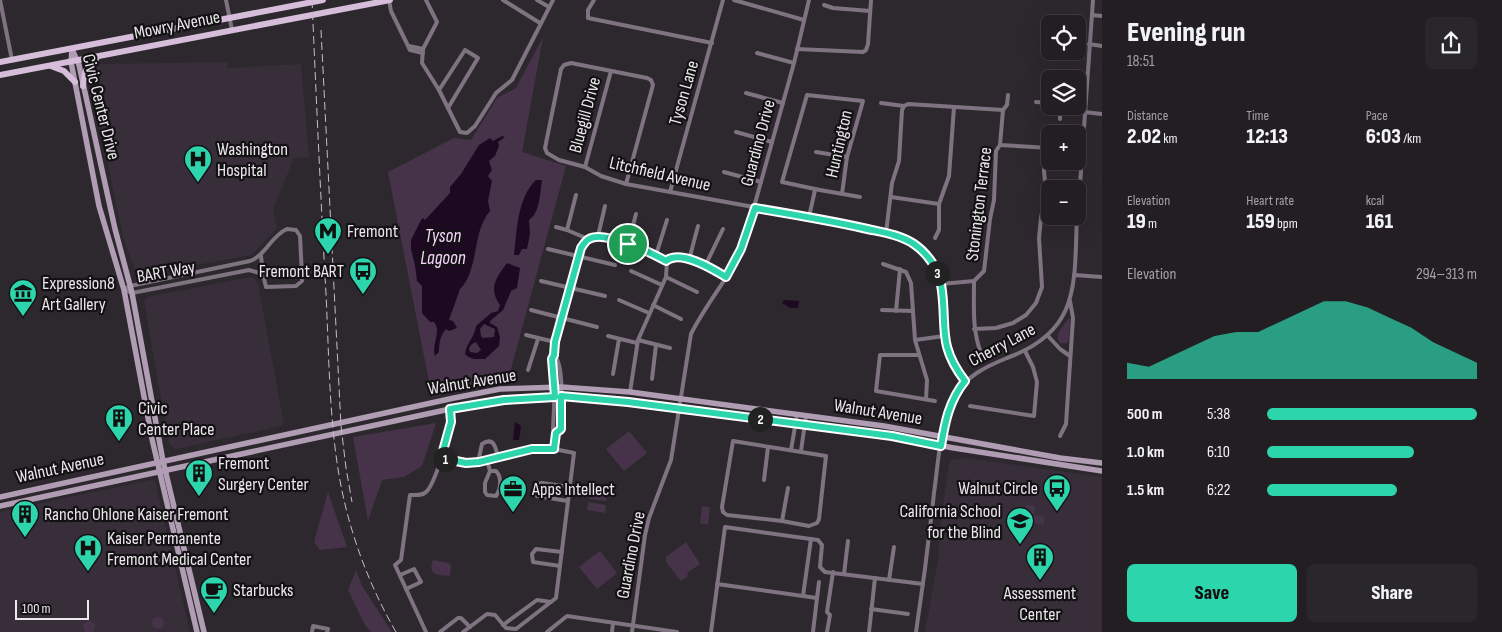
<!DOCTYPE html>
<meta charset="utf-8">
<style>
:root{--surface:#221e22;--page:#2a272a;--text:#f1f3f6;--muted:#a2a2a5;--line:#3f3c40;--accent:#2cd5ab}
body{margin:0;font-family:"Sofia Sans Condensed",sans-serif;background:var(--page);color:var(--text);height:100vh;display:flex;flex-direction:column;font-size:19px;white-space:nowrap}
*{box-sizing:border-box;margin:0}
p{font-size:16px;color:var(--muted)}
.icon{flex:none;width:28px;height:28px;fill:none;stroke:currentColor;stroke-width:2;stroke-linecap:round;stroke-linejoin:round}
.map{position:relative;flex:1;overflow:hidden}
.details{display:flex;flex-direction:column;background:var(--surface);width:400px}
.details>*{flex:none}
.fabs{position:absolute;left:1041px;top:15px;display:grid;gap:10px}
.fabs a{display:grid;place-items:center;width:45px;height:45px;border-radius:8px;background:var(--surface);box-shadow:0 5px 20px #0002,0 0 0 1px var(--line);font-size:25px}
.scale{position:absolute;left:15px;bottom:12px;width:74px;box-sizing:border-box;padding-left:5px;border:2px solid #ebe8ec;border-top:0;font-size:14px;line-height:18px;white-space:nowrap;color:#ebe8ec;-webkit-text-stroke:4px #141114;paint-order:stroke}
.pin{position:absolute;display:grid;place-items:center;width:42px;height:42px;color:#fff;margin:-21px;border:2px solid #fff;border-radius:50%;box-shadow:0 1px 5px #0007}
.km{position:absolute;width:25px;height:25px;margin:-12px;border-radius:50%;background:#222;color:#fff;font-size:14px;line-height:25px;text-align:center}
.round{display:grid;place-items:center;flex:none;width:52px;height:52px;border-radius:8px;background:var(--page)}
.head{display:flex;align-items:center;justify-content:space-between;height:85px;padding:0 25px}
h1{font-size:28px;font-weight:800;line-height:38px}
.metrics{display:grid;grid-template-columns:repeat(3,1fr);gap:8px;height:85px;padding:5px 25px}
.metrics div{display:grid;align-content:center}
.metrics b{font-size:21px;font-weight:800}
.metrics small{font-size:14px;font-weight:400}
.metrics p{font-size:14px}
.chart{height:140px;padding:10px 25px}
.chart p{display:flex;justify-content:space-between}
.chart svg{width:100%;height:90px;margin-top:5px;fill:var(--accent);opacity:.7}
.cta{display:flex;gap:10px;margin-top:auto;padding:10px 25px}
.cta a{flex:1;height:58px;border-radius:8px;background:var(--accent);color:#111;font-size:20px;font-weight:800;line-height:58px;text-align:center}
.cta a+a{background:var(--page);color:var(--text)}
ul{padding:0 25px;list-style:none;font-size:16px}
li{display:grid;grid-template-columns:80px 60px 1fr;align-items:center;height:38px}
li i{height:12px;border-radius:6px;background:var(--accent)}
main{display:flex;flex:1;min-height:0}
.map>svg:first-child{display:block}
</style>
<main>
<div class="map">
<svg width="1102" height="632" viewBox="0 0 1102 632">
<rect width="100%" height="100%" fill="#2d282e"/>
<g fill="#372e39">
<polygon points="227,62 227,68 301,64 309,157 294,158 273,209 277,228 252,255 140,275 135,271 123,237 106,154 91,73 92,68 100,64"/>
<polygon points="251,277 255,279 258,284 284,424 281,426 176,449 174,448 169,443 144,302 147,297"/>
<polygon points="966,458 1102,477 1102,632 925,632 939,554 939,536 949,463 951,460"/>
<polygon points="151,480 155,481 190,632 0,632 0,512"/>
</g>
<g fill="#463349">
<polygon points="543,37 522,152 566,166 508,380 432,397 388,172 454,138 471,140 497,98 516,88"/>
<path d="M 1069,318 L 1070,319 L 1069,339 L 1067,343 L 1060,343 C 1054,334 1063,327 1069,318 Z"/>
<polygon points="436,423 422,466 404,477 382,480 368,521 353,437"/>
<polygon points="629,431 647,453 624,471 606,449"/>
<polygon points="590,491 607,493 606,501 589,499"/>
<polygon points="328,492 347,547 320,550 314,542"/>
<polygon points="588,502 606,505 605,513 587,510"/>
<polygon points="1026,505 1035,506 1034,515 1045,517 1044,525 1020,521 1020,517 1014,516 1015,507 1025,509"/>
<polygon points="702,506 710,507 708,525 700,523"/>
<polygon points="686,542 700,564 687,573 688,576 681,581 666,562 666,557"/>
<polygon points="600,551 617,573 597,589 579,567"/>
<path d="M 433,560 L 449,563 L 451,566 L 450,576 C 439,575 427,576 433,560 Z"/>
<polygon points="356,570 362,586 392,632 371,632 365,625 348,590"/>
<circle cx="158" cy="623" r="6"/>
<circle cx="89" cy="627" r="6"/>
</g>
<g fill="#1e0922" fill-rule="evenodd">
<path d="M 502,136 L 505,137 L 498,142 L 499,146 L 495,156 L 489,161 L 492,170 L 488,176 L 492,181 L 488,201 L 490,211 C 472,231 479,271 460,289 L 449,320 L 453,321 L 457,328 L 449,331 L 446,329 C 440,335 439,344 439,352 L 435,356 C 431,344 442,332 434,322 L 430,322 L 422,313 L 422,286 L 417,281 L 415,265 L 411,249 L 411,240 L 421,220 L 423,218 L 425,220 L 450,193 L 450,187 L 461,174 L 479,145 L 490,138 L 493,141 Z"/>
<path d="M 536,180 L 542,180 C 540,192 540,213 529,220 L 530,234 L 527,249 L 522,249 L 519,255 L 514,255 C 517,231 517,198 536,180 Z"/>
<path d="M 507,263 L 520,268 L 517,288 L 511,291 L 503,310 L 490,321 L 490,323 L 497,327 L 500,337 L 499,346 L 485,359 C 478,359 470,360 465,354 C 466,343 475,337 476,326 L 491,313 L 498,311 L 500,305 C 488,288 496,278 507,263 ZM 484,324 L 495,329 L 494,337 L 483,338 L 481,336 L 480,329 ZM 476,342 L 481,350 L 477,353 L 470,352 L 469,348 L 472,344 Z"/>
<polygon points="784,300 799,301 798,308 790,308 782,303"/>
<polygon points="515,422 521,426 519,440 513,440"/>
</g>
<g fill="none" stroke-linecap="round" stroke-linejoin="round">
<g stroke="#7f7381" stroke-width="4">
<polyline points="0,0 12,60"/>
<polyline points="226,0 232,30"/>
<polyline points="389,0 391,11 410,50 423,53"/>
<polyline points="426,0 437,22 423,49 422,63 439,90 460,132 467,133 475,126 496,93 512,80 553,0"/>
<polyline points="503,0 540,23"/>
<polyline points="537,0 549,7"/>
<polyline points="594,0 588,10 588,18 712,43"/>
<polyline points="734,0 804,20"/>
<polyline points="824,5 833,8 870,11"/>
<polyline points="1092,15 1102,16"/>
<polyline points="1089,44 1102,46"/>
<polyline points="409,46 423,49"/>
<polyline points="797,49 863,52 866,50 868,44 871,0"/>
<polyline points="757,53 794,63"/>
<polyline points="439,90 465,50 478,58 448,108"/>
<polyline points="746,93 783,103"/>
<polyline points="1036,102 1050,103"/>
<polyline points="881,103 904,106 908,104 1003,110"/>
<polyline points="1084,112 1102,114"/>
<polyline points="1060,119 1060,106"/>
<polyline points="736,132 772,142"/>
<polyline points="1000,145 1050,148"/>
<polyline points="816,152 847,157"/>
<polyline points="585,167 611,71"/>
<polyline points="724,172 761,182"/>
<polyline points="626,184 653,85 651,80 647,78 571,63 564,65 561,69 545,148 547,153 559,160 585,167 601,176 626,184 809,217 893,234 913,243 923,251 937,272 941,284 946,345 953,364 965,381"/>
<polyline points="670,192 723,0"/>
<path d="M 842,194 L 847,157 L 863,101 L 807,95 L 782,182 C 808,188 834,193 860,197"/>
<polyline points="891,197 939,204"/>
<polyline points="1078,213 1093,0"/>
<polyline points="809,217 815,190"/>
<polyline points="556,227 567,230 588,239"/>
<path d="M 287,229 L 296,230 L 300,236 L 302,276 L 302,281 L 296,286 L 266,287 L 263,274 L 249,270 L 132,293 L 124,290 L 130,286 L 250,261 C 266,255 271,236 287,229 Z"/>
<polyline points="567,230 576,195"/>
<polyline points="886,233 892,183 899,161 902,110 904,106"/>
<polyline points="598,236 605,206"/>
<polyline points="935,238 939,230 939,204 949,176 954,107"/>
<polyline points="628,244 636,214"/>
<polyline points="548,249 615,265"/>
<polyline points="656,255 667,220"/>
<polyline points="261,256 263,274"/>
<polyline points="689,260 698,226"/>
<path d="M 667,261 C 680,249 713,269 726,277"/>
<polyline points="706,264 723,229"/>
<polyline points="883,264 906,272 911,283 915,340 927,380 926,399"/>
<polyline points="631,271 662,285"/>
<polyline points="1074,275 1102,277"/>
<polyline points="666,277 697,292"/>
<polyline points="541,281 605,296"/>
<path d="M 974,281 C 974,306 972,330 981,353"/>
<polyline points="941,284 974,281 984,271 990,219 994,200 996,151 1000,145 1003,110 1007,105 1008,95"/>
<polyline points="619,300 649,313"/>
<polyline points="653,305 681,319"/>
<polyline points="531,310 597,327"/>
<polyline points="882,310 913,311"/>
<polyline points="896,311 900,269"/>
<polyline points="974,329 996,328 1013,323 1026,315 1036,303 1042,287 1039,238 1041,218 1046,191 1044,171 1046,148"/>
<polyline points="526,335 555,342"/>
<polyline points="608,336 637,343"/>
<polyline points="1048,336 1060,349 1070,356"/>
<polyline points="638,340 670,348"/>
<polyline points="915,340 944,336"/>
<path d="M 554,355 C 565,364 561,414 561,429 L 556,433"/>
<polyline points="918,355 880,355 876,391 935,401"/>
<polyline points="528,370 538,339"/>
<polyline points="613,374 619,339"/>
<polyline points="652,379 656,345"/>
<polyline points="970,406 1034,416 1037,382 1033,367 1025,351"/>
<polyline points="1060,436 1066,424 1073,318 1070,301"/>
<polygon points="733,441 826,456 819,519 817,523 809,526 782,521 727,515 723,512 722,507"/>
<path d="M 554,449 L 556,435 L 553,429 L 555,387 L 552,359 L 554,355 L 555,342 L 581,248 C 583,245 586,240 589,239 C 604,231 652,253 667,261 L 666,277 L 638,340 L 630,392"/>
<polyline points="791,450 797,415"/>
<polyline points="801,451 806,416"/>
<polyline points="441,458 466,463 499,458 532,449 554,449 574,453 556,598 516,629 506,628 495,615 487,614 463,632"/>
<path d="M 487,460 L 490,471 L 496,471 C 502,477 501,489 496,496 L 487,495 L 485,492 L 485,483 L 490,471"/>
<path d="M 478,462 L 482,444 C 494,436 496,448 498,458"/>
<polyline points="764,480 768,447"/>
<polyline points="568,501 537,496 534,492 537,484 542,483 570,487"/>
<polyline points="782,521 788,488"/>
<polyline points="560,566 533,562 532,554 536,549 562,552"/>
<polyline points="844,574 848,541"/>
<polyline points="400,575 414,569 421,582 406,589"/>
<polyline points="889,580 894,547"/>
<polyline points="717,584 817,598 813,632"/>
<polyline points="803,596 811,539"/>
<polyline points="817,598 819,582"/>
<polyline points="871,609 908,614"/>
<polyline points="503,625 537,600 551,602"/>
<polyline points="312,632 313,626 328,629 327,632"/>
<path d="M 426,632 L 395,565 L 401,560 L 410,495 C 416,495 422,496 426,492 C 434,486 451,432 451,421 C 451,417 450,413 450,409"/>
<polyline points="440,632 458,618 461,618 470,627"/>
<polyline points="547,632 567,616 677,632"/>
<polyline points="612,632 613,623"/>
<path d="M 632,632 L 645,535 L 649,518 L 671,460 L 691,334 C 707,302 731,276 744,243 L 794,63 L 809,0"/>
<polyline points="711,632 725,527 818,540 822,545 820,567 825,572 923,584"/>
<polyline points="827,632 830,615 827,612 833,572"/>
<polyline points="869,632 875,578"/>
<path d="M 916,632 C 923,586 929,540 934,493 C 938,466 940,421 954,397 C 966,376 985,367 1007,358 C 1081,331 1074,284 1077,216"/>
</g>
<g stroke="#b09db4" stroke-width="5.5">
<polyline points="72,49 79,65 115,229 132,293 163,461 204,632"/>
<polyline points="72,49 71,62 99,206 124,290 152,439 197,632"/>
<polyline points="0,497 454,398 500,389 561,387 630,392 884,426 1060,458 1102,463"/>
<polyline points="0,506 450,409 504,399 561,397 628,402 892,437 954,448 1102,471"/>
</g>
<g stroke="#d6bdda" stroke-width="6">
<polyline points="0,62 323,0"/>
<polyline points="51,66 64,71 75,82"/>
<polyline points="0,75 390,0"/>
<path d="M 83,86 C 84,74 86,66 96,59"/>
</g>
<g stroke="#c3c0c4" stroke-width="1" stroke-dasharray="8 4" stroke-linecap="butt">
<path d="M 312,0 C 316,92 320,184 325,276 C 329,340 328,405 338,469 C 347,526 367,582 396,632"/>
<polyline points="321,30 341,426 346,468 352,502"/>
</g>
</g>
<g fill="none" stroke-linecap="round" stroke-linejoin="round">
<g stroke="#fff" stroke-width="10">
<path id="route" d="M 755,208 C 791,214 827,220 863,228 C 880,232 899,234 914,244 C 927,253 938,268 941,284 C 948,326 936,343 965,381 C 949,401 945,422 941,446 L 892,436 L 628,402 L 561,396 L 561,429 L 556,433 L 554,449 L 532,449 L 479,462 L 466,463 L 441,458 L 451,422 L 450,409 L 504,400 L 555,397 L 552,359 L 554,355 L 555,342 L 581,248 C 583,245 586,240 589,239 C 604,230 652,253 666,261 C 680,249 713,269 726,277 L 741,249 Z"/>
</g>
<use href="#route" stroke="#2cd5ab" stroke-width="6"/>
</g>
<defs>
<g id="hospital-pin" transform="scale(1.4375)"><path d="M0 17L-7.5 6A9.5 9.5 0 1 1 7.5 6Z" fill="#2cd5ab" stroke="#141114"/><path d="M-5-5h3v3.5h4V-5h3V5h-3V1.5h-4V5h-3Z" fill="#111"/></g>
<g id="metro-pin" transform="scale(1.4375)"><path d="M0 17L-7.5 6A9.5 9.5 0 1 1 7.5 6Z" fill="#2cd5ab" stroke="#141114"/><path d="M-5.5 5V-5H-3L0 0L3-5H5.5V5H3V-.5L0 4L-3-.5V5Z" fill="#111"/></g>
<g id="bus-pin" transform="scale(1.4375)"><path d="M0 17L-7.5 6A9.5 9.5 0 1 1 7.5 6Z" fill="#2cd5ab" stroke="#141114"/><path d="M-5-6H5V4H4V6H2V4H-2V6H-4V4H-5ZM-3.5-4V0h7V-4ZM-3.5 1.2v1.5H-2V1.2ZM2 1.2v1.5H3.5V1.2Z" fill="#111"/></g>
<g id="museum-pin" transform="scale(1.4375)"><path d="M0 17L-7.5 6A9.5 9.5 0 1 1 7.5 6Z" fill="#2cd5ab" stroke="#141114"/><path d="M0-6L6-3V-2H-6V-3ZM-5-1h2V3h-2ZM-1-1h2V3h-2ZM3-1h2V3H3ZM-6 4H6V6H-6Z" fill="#111"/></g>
<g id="building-pin" transform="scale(1.4375)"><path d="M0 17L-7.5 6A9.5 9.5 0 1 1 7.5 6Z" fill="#2cd5ab" stroke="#141114"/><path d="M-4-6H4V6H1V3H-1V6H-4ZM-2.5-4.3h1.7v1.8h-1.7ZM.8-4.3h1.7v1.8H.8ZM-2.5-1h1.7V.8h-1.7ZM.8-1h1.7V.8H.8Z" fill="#111"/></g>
<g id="office-pin" transform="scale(1.4375)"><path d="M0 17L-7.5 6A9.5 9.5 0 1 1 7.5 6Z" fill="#2cd5ab" stroke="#141114"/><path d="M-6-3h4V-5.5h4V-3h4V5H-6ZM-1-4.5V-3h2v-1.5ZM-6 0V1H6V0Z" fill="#111"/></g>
<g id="school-pin" transform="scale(1.4375)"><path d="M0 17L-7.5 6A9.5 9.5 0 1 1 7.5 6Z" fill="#2cd5ab" stroke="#141114"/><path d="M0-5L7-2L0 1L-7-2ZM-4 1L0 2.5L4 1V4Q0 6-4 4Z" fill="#111"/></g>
<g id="cafe-pin" transform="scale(1.4375)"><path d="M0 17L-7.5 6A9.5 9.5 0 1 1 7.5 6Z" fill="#2cd5ab" stroke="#141114"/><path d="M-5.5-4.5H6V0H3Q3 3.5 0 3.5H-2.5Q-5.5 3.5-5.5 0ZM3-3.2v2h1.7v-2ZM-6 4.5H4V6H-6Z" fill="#111"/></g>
</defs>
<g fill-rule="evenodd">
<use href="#hospital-pin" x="198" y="159"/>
<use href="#metro-pin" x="328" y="231"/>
<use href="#bus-pin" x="363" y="271"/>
<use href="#museum-pin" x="23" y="293"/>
<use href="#building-pin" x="119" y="418"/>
<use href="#building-pin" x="199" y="473"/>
<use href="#bus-pin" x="1057" y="488"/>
<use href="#office-pin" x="513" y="489"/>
<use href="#building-pin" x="25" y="514"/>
<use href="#school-pin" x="1020" y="521"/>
<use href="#hospital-pin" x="88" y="548"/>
<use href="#building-pin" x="1040" y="557"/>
<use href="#cafe-pin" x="214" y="590"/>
</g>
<g text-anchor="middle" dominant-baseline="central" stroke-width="4.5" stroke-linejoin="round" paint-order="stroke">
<g font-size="18" fill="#ebe8ec" stroke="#141114">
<text transform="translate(177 25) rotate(-11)">Mowry Avenue</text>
<text transform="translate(684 93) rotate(-74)">Tyson Lane</text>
<text transform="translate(101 107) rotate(76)">Civic Center Drive</text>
<text transform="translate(585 115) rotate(-75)">Bluegill Drive</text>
<text transform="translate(758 143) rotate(-75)">Guardino Drive</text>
<text transform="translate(839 144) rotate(-77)">Huntington</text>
<text transform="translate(660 174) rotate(13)">Litchfield Avenue</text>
<text transform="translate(979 204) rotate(-83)">Stonington Terrace</text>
<text transform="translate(166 272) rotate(-10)">BART Way</text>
<text transform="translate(1002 345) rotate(-28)">Cherry Lane</text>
<text transform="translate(472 382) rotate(-9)">Walnut Avenue</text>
<text transform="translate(878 412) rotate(9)">Walnut Avenue</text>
<text transform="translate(60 468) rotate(-12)">Walnut Avenue</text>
<text transform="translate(631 555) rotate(-79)">Guardino Drive</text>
</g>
<g font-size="18" fill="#ebe8ec" stroke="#141114" text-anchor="start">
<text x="217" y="149">Washington<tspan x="217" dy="21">Hospital</tspan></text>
<text x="347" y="231">Fremont</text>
<text x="344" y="271" text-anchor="end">Fremont BART</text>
<text x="42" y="283">Expression8<tspan x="42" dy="21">Art Gallery</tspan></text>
<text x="138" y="408">Civic<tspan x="138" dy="21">Center Place</tspan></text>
<text x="218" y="463">Fremont<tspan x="218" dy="21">Surgery Center</tspan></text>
<text x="1038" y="488" text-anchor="end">Walnut Circle</text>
<text x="532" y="489">Apps Intellect</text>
<text x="1001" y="511" text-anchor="end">California School<tspan x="1001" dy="21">for the Blind</tspan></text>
<text x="44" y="514">Rancho Ohlone Kaiser Fremont</text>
<text x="107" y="538">Kaiser Permanente<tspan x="107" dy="21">Fremont Medical Center</tspan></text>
<text x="233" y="590">Starbucks</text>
<text x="1040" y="593" text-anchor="middle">Assessment<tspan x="1040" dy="21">Center</tspan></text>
</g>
<g font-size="19" font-style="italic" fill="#f8d4ff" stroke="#141114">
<text x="443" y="236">Tyson<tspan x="443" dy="22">Lagoon</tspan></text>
</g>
</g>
</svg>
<div class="fabs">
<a><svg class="icon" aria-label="locate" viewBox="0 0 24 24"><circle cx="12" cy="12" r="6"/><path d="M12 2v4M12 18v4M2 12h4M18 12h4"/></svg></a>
<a><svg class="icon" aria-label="layers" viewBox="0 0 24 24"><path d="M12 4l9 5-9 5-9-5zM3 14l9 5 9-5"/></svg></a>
<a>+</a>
<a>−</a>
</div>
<div class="scale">100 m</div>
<div class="pin" style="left:628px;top:244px;background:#1e9e55"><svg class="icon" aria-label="arrive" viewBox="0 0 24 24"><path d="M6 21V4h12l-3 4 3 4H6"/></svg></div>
<b class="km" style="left:445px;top:459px">1</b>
<b class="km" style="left:760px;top:419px">2</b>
<b class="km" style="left:937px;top:273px">3</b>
</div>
<section class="details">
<div class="head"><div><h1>Evening run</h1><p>18:51</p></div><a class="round"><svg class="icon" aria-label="share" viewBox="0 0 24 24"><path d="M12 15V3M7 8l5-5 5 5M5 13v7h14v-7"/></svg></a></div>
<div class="metrics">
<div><p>Distance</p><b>2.02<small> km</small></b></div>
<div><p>Time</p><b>12:13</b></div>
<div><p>Pace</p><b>6:03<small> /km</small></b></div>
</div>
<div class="metrics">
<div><p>Elevation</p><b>19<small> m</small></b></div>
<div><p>Heart rate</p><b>159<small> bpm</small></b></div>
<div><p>kcal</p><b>161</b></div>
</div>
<div class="chart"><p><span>Elevation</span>294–313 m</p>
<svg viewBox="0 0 160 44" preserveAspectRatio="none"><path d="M0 44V36L10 38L20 33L30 28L40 23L50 21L60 21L70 16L80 11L90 6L100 6L110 9L120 14L130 19L140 26L150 31L160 36V44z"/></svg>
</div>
<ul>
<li><b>500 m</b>5:38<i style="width:100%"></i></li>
<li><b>1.0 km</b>6:10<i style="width:70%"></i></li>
<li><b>1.5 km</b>6:22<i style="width:62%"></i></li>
</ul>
<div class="cta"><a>Save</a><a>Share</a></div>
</section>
</main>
